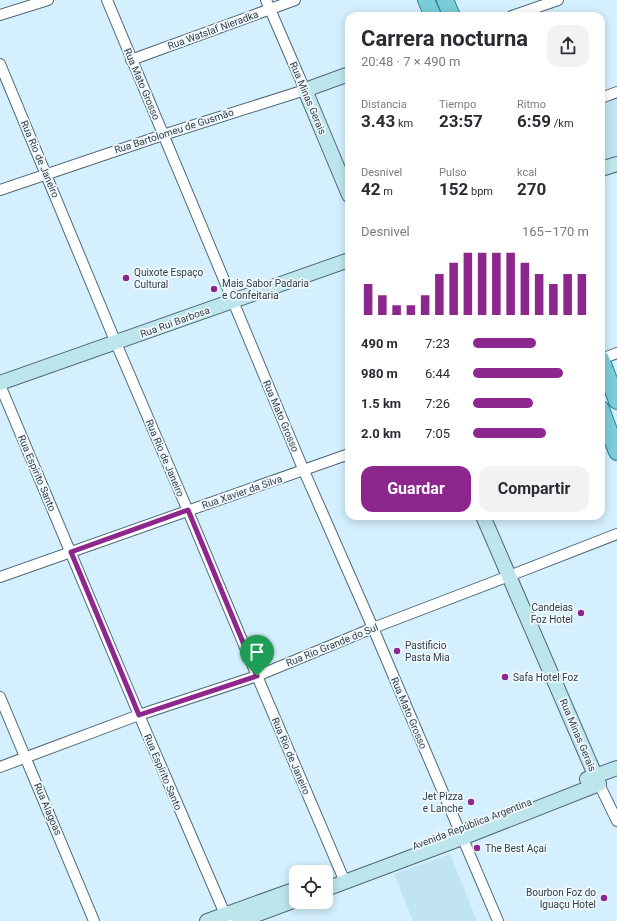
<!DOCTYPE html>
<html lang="es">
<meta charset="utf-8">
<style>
:root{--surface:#fff;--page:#f2f2f3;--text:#2b2b33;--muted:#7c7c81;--accent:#8e278d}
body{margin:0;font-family:Roboto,sans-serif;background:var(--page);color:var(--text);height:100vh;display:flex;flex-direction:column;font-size:15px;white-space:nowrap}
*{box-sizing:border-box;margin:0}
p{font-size:13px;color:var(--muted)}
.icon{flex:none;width:22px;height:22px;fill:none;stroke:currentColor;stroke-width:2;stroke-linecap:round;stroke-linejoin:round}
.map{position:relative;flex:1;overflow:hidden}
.drawer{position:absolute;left:345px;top:12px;width:260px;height:508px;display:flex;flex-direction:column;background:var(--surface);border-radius:12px;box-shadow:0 2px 10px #0003}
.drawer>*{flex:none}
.controls{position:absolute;left:289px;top:865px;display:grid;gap:8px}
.controls a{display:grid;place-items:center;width:44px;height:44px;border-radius:8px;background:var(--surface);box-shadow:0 2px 10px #0003;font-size:20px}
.pin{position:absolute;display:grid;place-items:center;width:34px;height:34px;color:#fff;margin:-41px -17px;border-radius:50% 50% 50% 0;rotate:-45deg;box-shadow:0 0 4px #0007}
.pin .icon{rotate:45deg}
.round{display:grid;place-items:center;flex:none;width:42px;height:42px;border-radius:12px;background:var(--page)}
.summary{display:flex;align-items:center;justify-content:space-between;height:68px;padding:0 16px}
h1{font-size:22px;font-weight:700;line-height:30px}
.stats{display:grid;grid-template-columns:repeat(3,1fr);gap:6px;height:68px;padding:4px 16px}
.stats div{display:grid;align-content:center}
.stats b{font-size:17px;font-weight:700}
.stats small{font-size:11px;font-weight:400}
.stats p{font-size:11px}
.chart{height:112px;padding:8px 16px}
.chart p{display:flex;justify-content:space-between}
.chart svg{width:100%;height:72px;margin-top:4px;stroke:var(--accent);stroke-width:6}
.button{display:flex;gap:8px;margin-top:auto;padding:8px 16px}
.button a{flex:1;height:46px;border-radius:12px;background:var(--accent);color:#fff;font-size:16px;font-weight:700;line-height:46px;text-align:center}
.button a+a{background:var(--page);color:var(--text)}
ul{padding:0 16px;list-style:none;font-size:13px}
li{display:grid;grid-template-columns:64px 48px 1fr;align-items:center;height:30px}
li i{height:10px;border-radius:5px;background:var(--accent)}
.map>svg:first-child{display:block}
</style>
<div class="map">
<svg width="617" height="921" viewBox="0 0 617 921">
<rect width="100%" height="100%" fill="#d4effd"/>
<g fill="#c1e4f5">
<polygon points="617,93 617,158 601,163 601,99"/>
<polygon points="450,854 477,921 413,921 394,874"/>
</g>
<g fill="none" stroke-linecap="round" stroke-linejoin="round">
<g stroke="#516875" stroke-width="12">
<g id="street">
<polyline points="107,0 304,471 373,628 498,921"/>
<polyline points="0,15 48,0"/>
<polyline points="512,16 558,0"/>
<polyline points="131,60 295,0"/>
<polyline points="0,64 116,343 188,511 257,676 345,882"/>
<polyline points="601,98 617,92"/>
<polyline points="0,190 163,135 305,90 266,0"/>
<polyline points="601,359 617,353"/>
<polyline points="0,385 139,715 228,921"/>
<polyline points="0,577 349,454"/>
<polyline points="0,697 94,921"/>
<polyline points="0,767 139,715 257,676 373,628 509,576 617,534"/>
<polyline points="599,784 617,821"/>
</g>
</g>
<g stroke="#516875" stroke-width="16">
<g id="secondary">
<polyline points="349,74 305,90 349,195"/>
<polyline points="601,169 617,164"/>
<polyline points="0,383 349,260"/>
<polyline points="587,779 617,768"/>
<polyline points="326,889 462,838 599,784 483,516"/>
<polyline points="207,921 296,889"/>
<polyline points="239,921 296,900"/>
</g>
</g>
<g stroke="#298595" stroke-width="18">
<g id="primary">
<polyline points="426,0 433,16"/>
<polyline points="445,0 452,16"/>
<polyline points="601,359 617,401"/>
<polyline points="601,409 617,452"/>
</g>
</g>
<use href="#street" stroke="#fff" stroke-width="10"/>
<use href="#secondary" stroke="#bde6ec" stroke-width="14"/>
<use href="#primary" stroke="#7bcdd9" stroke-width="16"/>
</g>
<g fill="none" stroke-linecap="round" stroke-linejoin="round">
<g stroke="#fff" stroke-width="8">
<polygon id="route" points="188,510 257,676 139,715 71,552"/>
</g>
<use href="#route" stroke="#8e278d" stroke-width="5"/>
</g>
<g fill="#8e278d" stroke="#eff9ff" stroke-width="1.5">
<circle cx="126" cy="278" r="4"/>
<circle cx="214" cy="289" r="4"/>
<circle cx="581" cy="613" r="4"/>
<circle cx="397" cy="651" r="4"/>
<circle cx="505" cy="677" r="4"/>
<circle cx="471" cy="802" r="4"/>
<circle cx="477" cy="848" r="4"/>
<circle cx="604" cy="898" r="4"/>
</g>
<g text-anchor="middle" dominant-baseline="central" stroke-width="3.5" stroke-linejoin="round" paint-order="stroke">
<g font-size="10" fill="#333e44" stroke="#eff9ff">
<text transform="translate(213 30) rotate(-20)">Rua Watslaf Nieradka</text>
<text transform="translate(142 84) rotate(67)">Rua Mato Grosso</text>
<text transform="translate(308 98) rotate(67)">Rua Minas Gerais</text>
<text transform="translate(174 131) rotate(-18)">Rua Bartolomeu de Gusmão</text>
<text transform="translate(40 159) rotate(67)">Rua Rio de Janeiro</text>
<text transform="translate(175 322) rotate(-20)">Rua Rui Barbosa</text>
<text transform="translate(281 416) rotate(67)">Rua Mato Grosso</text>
<text transform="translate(165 458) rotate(67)">Rua Rio de Janeiro</text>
<text transform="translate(37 473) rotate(67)">Rua Espírito Santo</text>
<text transform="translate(242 492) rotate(-19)">Rua Xavier da Silva</text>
<text transform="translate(332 645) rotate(-22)">Rua Rio Grande do Sul</text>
<text transform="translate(409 713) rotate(67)">Rua Mato Grosso</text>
<text transform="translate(578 735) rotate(67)">Rua Minas Gerais</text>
<text transform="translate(291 756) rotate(67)">Rua Rio de Janeiro</text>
<text transform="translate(163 772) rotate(67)">Rua Espírito Santo</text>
<text transform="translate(48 809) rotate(67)">Rua Alagoas</text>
<text transform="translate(472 824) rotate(-21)">Avenida República Argentina</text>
</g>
<g font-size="10" fill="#333e44" stroke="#eff9ff" text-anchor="start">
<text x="134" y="272">Quixote Espaço<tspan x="134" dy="12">Cultural</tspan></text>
<text x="222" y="283">Mais Sabor Padaria<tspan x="222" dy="12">e Confeitaria</tspan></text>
<text x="573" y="607" text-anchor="end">Candeias<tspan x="573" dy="12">Foz Hotel</tspan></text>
<text x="405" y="645">Pastificio<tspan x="405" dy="12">Pasta Mia</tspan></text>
<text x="513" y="677">Safa Hotel Foz</text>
<text x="463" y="796" text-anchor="end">Jet Pizza<tspan x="463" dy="12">e Lanche</tspan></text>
<text x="485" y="848">The Best Açaí</text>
<text x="596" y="892" text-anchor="end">Bourbon Foz do<tspan x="596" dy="12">Iguaçu Hotel</tspan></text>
</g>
</g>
</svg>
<div class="controls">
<a><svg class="icon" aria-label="locate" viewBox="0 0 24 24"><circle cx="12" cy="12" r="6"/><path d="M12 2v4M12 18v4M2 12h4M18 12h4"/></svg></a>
</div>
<div class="pin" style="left:257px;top:676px;background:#1e9e55"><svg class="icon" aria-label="arrive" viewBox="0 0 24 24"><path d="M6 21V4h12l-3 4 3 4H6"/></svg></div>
<section class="drawer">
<div class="summary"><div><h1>Carrera nocturna</h1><p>20:48 · 7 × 490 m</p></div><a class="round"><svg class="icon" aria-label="share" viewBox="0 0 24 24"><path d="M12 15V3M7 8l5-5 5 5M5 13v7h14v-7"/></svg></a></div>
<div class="stats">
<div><p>Distancia</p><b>3.43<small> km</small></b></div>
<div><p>Tiempo</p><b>23:57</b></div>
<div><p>Ritmo</p><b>6:59<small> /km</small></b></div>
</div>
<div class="stats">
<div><p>Desnivel</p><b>42<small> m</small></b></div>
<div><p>Pulso</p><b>152<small> bpm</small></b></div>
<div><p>kcal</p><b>270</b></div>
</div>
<div class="chart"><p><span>Desnivel</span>165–170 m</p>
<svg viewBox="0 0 160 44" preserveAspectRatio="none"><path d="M5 44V25M15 44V32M25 44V38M35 44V38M45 44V32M55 44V19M65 44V12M75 44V6M85 44V6M95 44V6M105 44V6M115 44V12M125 44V19M135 44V25M145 44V19M155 44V19"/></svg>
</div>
<ul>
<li><b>490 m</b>7:23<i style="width:54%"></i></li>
<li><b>980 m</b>6:44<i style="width:78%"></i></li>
<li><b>1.5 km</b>7:26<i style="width:52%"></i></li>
<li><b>2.0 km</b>7:05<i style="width:63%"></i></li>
</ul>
<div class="button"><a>Guardar</a><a>Compartir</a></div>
</section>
</div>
